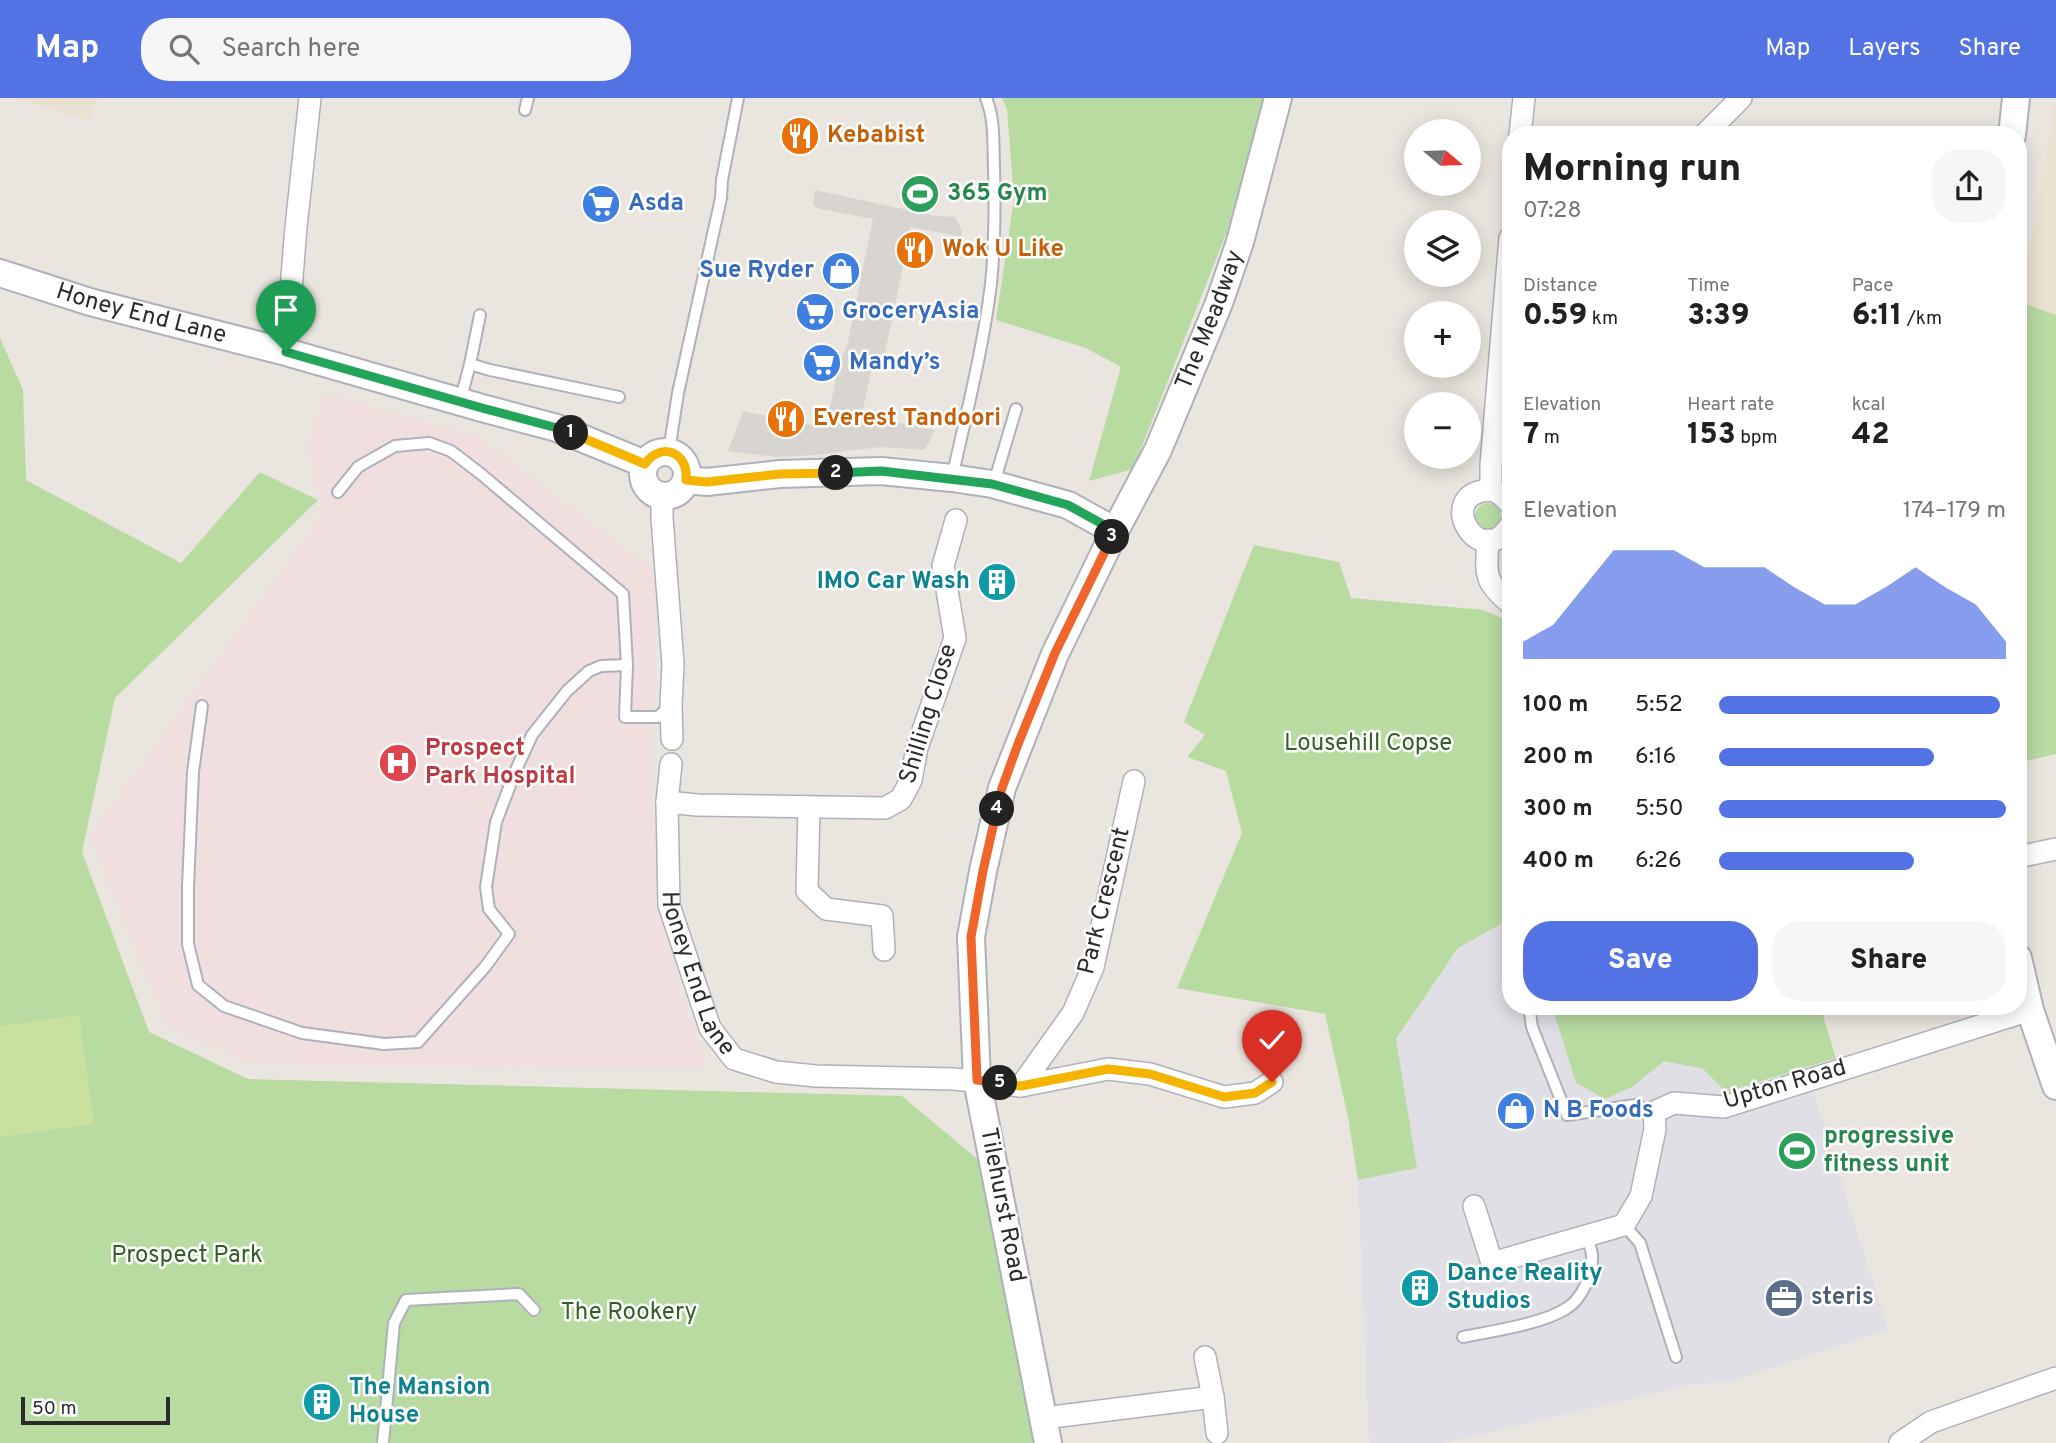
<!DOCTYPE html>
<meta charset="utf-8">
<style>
:root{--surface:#fff;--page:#f6f6f6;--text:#202124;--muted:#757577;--accent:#5373e5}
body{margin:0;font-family:Overpass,sans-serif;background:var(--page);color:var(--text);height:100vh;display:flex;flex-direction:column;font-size:26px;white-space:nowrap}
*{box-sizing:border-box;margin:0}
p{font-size:23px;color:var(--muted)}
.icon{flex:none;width:38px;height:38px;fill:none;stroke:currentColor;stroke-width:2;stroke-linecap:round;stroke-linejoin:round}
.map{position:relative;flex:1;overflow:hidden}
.details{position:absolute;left:1502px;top:28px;width:525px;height:889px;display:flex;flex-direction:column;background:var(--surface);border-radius:28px;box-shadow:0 4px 18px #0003}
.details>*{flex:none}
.needle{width:46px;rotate:109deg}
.fabs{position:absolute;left:1404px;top:21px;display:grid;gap:14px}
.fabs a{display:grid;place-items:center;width:77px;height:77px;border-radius:50%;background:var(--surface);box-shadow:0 4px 18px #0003;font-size:35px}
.scale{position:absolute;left:21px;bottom:18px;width:149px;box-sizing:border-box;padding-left:7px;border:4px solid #2b2b2b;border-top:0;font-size:19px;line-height:24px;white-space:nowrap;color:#2b2b2b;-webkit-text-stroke:5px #fff;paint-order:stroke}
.pin{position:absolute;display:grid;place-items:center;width:60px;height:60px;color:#fff;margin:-72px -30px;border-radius:50% 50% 50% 0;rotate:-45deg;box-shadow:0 0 7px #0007}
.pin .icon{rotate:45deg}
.km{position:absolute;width:35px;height:35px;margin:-18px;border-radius:50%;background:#222;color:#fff;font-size:19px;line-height:35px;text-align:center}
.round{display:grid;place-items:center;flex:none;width:74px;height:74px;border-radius:28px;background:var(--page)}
.headline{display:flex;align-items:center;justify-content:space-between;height:119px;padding:0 21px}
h1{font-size:38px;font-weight:800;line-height:52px}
.figures{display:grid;grid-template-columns:repeat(3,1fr);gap:10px;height:119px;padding:7px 21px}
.figures div{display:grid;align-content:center}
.figures b{font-size:30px;font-weight:800}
.figures small{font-size:19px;font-weight:400}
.figures p{font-size:19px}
.chart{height:196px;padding:14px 21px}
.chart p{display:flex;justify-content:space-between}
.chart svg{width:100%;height:126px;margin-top:7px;fill:var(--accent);opacity:.7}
.button{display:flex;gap:14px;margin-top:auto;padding:14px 21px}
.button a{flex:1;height:80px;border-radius:28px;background:var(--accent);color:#fff;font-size:28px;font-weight:800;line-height:80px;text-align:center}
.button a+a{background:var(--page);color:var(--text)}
ul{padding:0 21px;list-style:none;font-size:23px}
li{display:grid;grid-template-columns:112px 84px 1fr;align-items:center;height:52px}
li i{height:18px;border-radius:9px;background:var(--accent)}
header{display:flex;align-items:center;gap:42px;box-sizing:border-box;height:98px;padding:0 35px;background:var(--accent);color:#fff}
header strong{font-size:33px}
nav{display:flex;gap:38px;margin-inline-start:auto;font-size:24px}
.search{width:490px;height:63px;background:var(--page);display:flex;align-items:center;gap:18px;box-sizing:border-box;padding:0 24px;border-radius:28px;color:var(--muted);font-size:26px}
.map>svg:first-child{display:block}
</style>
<header>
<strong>Map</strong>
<div class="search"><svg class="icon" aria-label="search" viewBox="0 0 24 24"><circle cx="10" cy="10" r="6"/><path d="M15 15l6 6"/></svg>Search here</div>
<nav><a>Map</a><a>Layers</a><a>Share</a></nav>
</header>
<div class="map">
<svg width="2056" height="1345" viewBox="0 0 2056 1345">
<rect width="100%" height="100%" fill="#ebe5df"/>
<polygon fill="#e0dfe5" points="1510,821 1510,908 1557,908 1555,918 1576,985 1605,1001 1632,989 1664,963 1703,971 1726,994 1806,970 1888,1232 1732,1283 1694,1286 1443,1345 1369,1345 1358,1082 1417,1070 1396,942 1458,850"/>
<g fill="#ebe1d1">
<polygon points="13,0 97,0 91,23"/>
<polygon points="2056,2 2056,217 2020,204"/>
</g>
<polygon fill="#f1dedf" points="326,296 478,339 659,477 652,620 651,709 678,889 708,969 256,967 167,928 90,738 324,415 307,346"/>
<g fill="#b8dba2">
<polygon points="1002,0 1264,0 1228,131 1133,371 1089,383 1121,269 1086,250 996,222 1014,101 1007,11"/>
<polygon points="2020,204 2056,217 2056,656 2018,665 2018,220"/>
<polygon points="0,240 23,292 26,382 181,465 260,374 318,402 115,600 82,754 149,934 248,981 902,998 981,1064 1036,1345 0,1345"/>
<circle cx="1488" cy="418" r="13"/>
<polygon points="1254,447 1339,464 1351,500 1484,512 1510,524 1510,821 1458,850 1396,941 1417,1070 1358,1082 1348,1019 1325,916 1177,890 1242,735 1226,673 1187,659 1205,637 1184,624"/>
<polygon points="1557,908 1820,908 1836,960 1726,994 1703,971 1664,963 1632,989 1605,1001 1576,985 1555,918"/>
</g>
<polygon fill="#c8e19f" points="79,917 94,1026 0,1039 0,928"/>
<polygon fill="#d8d5d1" points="815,92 935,118 955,119 962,133 962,139 911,129 885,255 872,267 862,317 935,332 925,352 880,349 816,357 776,359 728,353 743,313 826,330 840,261 847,248 873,121 820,111 813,106"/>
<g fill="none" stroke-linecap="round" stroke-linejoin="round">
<g stroke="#afb1ba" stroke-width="14">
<g id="service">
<polyline points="525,12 528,0"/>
<polyline points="470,266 480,217"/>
<polyline points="460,304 470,266 490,272 619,299"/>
<polyline points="669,353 678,295 721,100 722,82 738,0"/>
<path d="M 952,380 C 966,317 983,251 991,186 C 995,147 995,108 994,69 C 993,46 995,21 986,0"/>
<polyline points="994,385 1016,311"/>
<polyline points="338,394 358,369 395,348 429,345 451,353 481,376 623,496 627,567 625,619 658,619 669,609"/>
<polyline points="202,608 193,674 188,789 188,846 198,887 224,908 302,935 384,946 418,944 485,869 509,836 489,811 486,789 496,724 515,674 532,637 567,593 589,573 601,568 627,567"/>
<polyline points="1529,908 1532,929 1567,1017 1635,1007 1654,1014"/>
<polyline points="1624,1127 1640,1145 1676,1259"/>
<path d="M 1463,1239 C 1492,1233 1543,1226 1567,1210 C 1582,1201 1593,1175 1592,1158 C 1592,1151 1588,1144 1586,1138"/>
<polyline points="383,1345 394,1225 406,1202 519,1196 534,1212"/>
</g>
</g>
<g stroke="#afb1ba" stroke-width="24">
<g id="minor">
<polyline points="1520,37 1524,0"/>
<polyline points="1704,37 1741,0"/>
<polyline points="286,254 296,129 310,0"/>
<polyline points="1491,392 1491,367 1510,140"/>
<polyline points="662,398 662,420 673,566 671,607 672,641"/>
<path d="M 1510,406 C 1503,397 1495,390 1482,393 C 1437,403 1481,473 1510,428"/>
<path d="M 1488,442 C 1486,475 1483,483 1510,505"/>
<path id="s1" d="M 671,666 L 667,704 L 669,807 L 710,930 L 734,961 L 776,974 L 816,978 L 954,981 L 1021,988 L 1108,971 L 1150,976 L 1224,999 L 1255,995 L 1272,984"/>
<polyline points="667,704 697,707 885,710 901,701 911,682 917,650 955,540 943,468 956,422"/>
<polyline points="809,709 807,793 826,811 882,818 884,852"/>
<polyline points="2018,759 2056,751"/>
<polyline points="1021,988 1073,915 1093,869 1134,683"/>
<polyline points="1474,1108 1492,1165 1624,1127 1641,1098 1655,1031 1654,1014 1674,1005 1724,1009 2030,912"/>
<polyline points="1213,1299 1217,1335"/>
<polyline points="1044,1320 1213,1299 1205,1259"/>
<polyline points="1900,1345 1931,1324 2056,1280"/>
</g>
</g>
<g stroke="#afb1ba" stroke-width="30">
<g id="tertiary">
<polyline points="2012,37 2016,0"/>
<path id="s2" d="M 0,175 L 90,204 L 286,254 L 482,310 L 557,330 L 645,366"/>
<circle cx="665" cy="376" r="22"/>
<polyline points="686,382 707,384 780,376 881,373 952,380 992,386 1068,407 1115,433"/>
<polyline points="2018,860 2030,912 2056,988"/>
<path id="s3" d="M 1048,1345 L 977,982 L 971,839 L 983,773 L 1002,690 L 1055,556 L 1115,433 L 1158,352 L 1219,205 L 1240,144 L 1278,0"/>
</g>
</g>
<use href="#service" stroke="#fff" stroke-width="10"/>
<use href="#minor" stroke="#fff" stroke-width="21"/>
<use href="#tertiary" stroke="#fff" stroke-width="26"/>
</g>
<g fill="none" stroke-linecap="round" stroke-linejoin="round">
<g stroke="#fff" stroke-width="14">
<polyline id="split-1" points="286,254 482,310 557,330 571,335"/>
</g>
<g stroke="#fff" stroke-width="14">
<path id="split-2" d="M 571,335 L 645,366 C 661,343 689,354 686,382 L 707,384 L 780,376 L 836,375"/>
</g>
<g stroke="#fff" stroke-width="14">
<polyline id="split-3" points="836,375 881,373 992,386 1068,407 1115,433 1112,439"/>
</g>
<g stroke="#fff" stroke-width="14">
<polyline id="split-4" points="997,711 1002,690 1018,646 1055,555 1112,439"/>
</g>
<g stroke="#fff" stroke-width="14">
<polyline id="split-5" points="997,711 983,773 971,839 977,982 1000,985"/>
</g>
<g stroke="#fff" stroke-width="14">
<polyline id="split-6" points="1000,985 1021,988 1108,971 1150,976 1224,999 1255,995 1272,984"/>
</g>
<use href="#split-1" stroke="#22a559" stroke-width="9"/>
<use href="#split-2" stroke="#f5b400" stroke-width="9"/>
<use href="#split-3" stroke="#22a559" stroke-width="9"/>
<use href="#split-4" stroke="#f0652b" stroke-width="9"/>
<use href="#split-5" stroke="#f0652b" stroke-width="9"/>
<use href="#split-6" stroke="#f5b400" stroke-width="9"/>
</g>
<defs>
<g id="restaurant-disc" transform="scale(2.0125)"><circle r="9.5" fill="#e8710a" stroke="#fff"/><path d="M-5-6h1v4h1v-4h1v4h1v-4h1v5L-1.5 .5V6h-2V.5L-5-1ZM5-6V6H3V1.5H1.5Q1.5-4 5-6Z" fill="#fff"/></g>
<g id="stadium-disc" transform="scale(2.0125)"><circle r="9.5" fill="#2e9e5b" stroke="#fff"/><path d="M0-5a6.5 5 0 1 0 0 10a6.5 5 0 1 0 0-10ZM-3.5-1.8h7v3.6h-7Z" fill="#fff"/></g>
<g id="supermarket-disc" transform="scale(2.0125)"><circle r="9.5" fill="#3f7fe0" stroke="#fff"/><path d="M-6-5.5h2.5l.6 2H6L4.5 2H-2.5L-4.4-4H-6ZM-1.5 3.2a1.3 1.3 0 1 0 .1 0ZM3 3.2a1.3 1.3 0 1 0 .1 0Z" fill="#fff"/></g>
<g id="shop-disc" transform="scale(2.0125)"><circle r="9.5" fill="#3f7fe0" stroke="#fff"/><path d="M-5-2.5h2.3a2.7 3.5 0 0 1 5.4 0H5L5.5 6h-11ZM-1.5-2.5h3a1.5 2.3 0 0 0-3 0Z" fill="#fff"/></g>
<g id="building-disc" transform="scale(2.0125)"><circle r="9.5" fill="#0f9aa8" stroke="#fff"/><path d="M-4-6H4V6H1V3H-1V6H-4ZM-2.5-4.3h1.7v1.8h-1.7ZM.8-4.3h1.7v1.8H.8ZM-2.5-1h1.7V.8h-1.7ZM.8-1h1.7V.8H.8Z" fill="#fff"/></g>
<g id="hospital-disc" transform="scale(2.0125)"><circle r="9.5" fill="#e0444e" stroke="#fff"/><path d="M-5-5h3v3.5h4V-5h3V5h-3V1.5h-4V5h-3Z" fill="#fff"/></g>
<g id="office-disc" transform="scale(2.0125)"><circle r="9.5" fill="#5c6f8a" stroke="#fff"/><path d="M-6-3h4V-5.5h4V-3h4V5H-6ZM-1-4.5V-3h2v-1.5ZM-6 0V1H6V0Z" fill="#fff"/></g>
</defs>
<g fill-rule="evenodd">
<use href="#restaurant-disc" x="800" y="38"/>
<use href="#stadium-disc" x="920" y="96"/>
<use href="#supermarket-disc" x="601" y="106"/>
<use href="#restaurant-disc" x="915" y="152"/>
<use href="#shop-disc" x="841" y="173"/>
<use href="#supermarket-disc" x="815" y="214"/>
<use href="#supermarket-disc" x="822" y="265"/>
<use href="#restaurant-disc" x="786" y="321"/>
<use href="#building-disc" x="997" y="484"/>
<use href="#hospital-disc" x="398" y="665"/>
<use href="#shop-disc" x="1516" y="1013"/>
<use href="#stadium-disc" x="1797" y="1053"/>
<use href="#building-disc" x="1420" y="1190"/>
<use href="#office-disc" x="1784" y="1200"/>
<use href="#building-disc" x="322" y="1304"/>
</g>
<g text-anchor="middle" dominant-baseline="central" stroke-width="5" stroke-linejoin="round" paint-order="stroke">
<g font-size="24" font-weight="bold" fill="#c56008" stroke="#fff" text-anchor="start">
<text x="827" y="38">Kebabist</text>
<text x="942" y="152">Wok U Like</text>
<text x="813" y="321">Everest Tandoori</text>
</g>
<g font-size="24" font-weight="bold" fill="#27864d" stroke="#fff" text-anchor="start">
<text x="947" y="96">365 Gym</text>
<text x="1824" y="1039">progressive<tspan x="1824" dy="28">fitness unit</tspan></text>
</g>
<g font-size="24" font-weight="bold" fill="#366cbe" stroke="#fff" text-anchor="start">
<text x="628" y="106">Asda</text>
<text x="814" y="173" text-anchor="end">Sue Ryder</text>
<text x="842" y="214">GroceryAsia</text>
<text x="849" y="265">Mandy’s</text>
<text x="1543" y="1013">N B Foods</text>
</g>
<g font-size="24" fill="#2b2b2b" stroke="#fff">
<text stroke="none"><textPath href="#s2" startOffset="147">Honey End Lane</textPath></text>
<text stroke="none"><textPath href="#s3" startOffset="1178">The Meadway</textPath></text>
<text transform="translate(929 616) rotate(-73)">Shilling Close</text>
<text transform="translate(1105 803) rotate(-76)">Park Crescent</text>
<text stroke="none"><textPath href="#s1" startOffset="215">Honey End Lane</textPath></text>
<text transform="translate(1785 987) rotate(-16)">Upton Road</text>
<text transform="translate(1002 1107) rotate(79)">Tilehurst Road</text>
</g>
<g font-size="24" font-weight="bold" fill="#0d838f" stroke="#fff" text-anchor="start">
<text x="970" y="484" text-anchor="end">IMO Car Wash</text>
<text x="1447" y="1176">Dance Reality<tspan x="1447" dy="28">Studios</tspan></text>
<text x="349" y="1290">The Mansion<tspan x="349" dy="28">House</tspan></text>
</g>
<g font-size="24" fill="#326023" stroke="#fff">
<text x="1368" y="646">Lousehill Copse</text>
<text x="187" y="1158">Prospect Park</text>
<text x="629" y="1215">The Rookery</text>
</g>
<g font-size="24" font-weight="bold" fill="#be3a42" stroke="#fff" text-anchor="start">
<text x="425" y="651">Prospect<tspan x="425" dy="28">Park Hospital</tspan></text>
</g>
<g font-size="24" font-weight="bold" fill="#4e5e75" stroke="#fff" text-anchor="start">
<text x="1811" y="1200">steris</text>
</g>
</g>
</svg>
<div class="fabs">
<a><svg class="needle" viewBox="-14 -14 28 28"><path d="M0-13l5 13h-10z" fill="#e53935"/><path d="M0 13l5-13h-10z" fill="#757577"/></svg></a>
<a><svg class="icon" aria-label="layers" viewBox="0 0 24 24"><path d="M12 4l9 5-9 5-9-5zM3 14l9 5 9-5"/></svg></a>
<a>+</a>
<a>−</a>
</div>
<div class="scale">50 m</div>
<div class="pin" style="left:286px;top:254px;background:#1e9e55"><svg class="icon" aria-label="arrive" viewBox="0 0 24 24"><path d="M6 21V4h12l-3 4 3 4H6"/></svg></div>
<div class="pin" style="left:1272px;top:984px;background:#d93025"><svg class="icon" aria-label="check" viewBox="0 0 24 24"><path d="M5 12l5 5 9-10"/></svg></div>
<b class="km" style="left:571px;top:335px">1</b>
<b class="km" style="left:836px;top:375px">2</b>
<b class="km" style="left:1112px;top:439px">3</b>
<b class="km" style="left:997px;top:711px">4</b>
<b class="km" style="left:1000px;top:985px">5</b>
<section class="details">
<div class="headline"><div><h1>Morning run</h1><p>07:28</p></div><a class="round"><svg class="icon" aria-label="share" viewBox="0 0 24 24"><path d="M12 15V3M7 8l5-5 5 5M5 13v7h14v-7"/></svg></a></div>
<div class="figures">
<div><p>Distance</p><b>0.59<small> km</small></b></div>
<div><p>Time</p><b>3:39</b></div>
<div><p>Pace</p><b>6:11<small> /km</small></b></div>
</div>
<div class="figures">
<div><p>Elevation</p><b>7<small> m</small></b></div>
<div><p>Heart rate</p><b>153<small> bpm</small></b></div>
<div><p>kcal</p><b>42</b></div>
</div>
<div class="chart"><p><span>Elevation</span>174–179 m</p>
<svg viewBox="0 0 160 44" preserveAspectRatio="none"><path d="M0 44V38L10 32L20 19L30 6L40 6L50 6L60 12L70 12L80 12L90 19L100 25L110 25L120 19L130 12L140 19L150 25L160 38V44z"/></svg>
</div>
<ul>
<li><b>100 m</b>5:52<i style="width:98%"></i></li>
<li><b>200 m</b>6:16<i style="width:75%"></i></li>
<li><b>300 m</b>5:50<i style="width:100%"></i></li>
<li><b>400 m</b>6:26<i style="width:68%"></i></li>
</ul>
<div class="button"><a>Save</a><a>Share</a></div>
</section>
</div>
